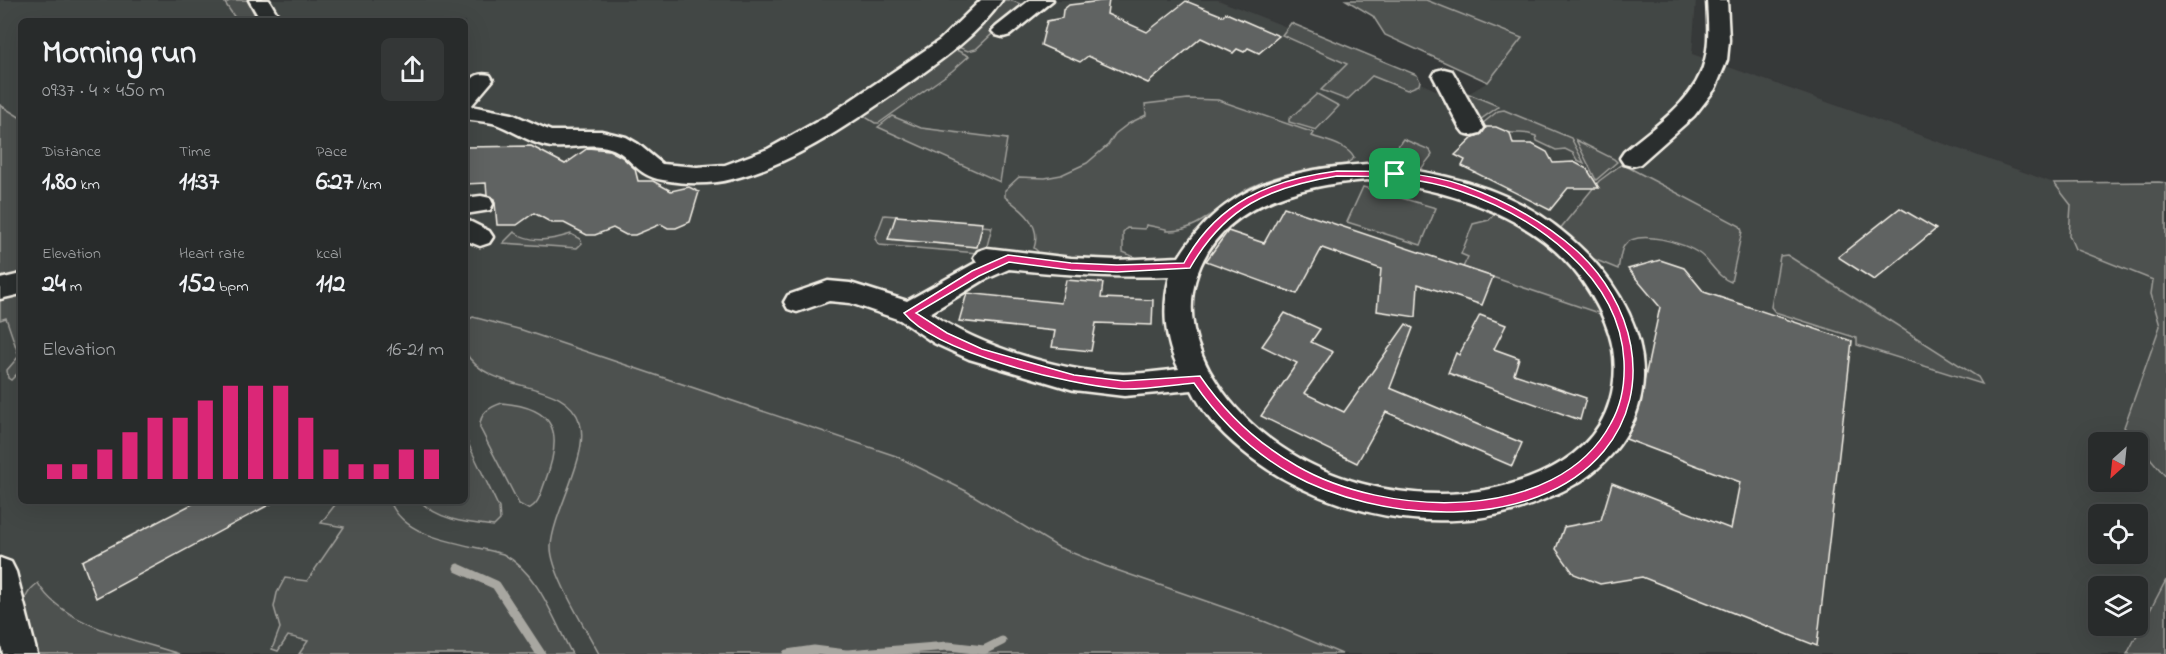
<!DOCTYPE html>
<meta charset="utf-8">
<style>
:root{--surface:#282b2b;--page:#343737;--text:#f1f3f6;--muted:#a5a7a9;--line:#444747;--accent:#db2777}
body{margin:0;font-family:"Indie Flower",sans-serif;background:var(--page);color:var(--text);height:100vh;display:flex;flex-direction:column;font-size:22px;white-space:nowrap}
*{box-sizing:border-box;margin:0}
p{font-size:20px;color:var(--muted)}
.icon{flex:none;width:33px;height:33px;fill:none;stroke:currentColor;stroke-width:2;stroke-linecap:round;stroke-linejoin:round}
.map{position:relative;flex:1;overflow:hidden}
.sheet{position:absolute;left:18px;top:18px;width:450px;height:486px;display:flex;flex-direction:column;background:var(--surface);border-radius:9px;box-shadow:0 6px 24px #0002,0 0 0 2px var(--line)}
.sheet>*{flex:none}
.needle{width:39px;rotate:207deg}
.controls{position:absolute;left:2088px;top:432px;display:grid;gap:12px}
.controls a{display:grid;place-items:center;width:60px;height:60px;border-radius:9px;background:var(--surface);box-shadow:0 6px 24px #0002,0 0 0 2px var(--line);font-size:30px}
.pin{position:absolute;display:grid;place-items:center;width:51px;height:51px;color:#fff;margin:-26px;border-radius:12px;box-shadow:0 3px 9px #0006}
.round{display:grid;place-items:center;flex:none;width:63px;height:63px;border-radius:9px;background:var(--page)}
.summary{display:flex;align-items:center;justify-content:space-between;height:102px;padding:0 24px}
h1{font-size:33px;font-weight:700;line-height:45px}
.stats{display:grid;grid-template-columns:repeat(3,1fr);gap:9px;height:102px;padding:6px 24px}
.stats div{display:grid;align-content:center}
.stats b{font-size:26px;font-weight:700}
.stats small{font-size:16px;font-weight:400}
.stats p{font-size:16px}
.chart{height:168px;padding:12px 24px}
.chart p{display:flex;justify-content:space-between}
.chart svg{width:100%;height:108px;margin-top:6px;stroke:var(--accent);stroke-width:6}
.map>svg:first-child{display:block}
</style>
<div class="map">
<svg width="2166" height="654" viewBox="0 0 2166 654">
<rect width="100%" height="100%" fill="#363939"/>
<filter id="ink" filterUnits="userSpaceOnUse"><feTurbulence type="fractalNoise" baseFrequency=".0167" numOctaves="2"/><feDisplacementMap in="SourceGraphic" scale="12" xChannelSelector="R" yChannelSelector="G"/><feConvolveMatrix kernelMatrix="1 2 1 2 8 2 1 2 1" color-interpolation-filters="sRGB"/></filter>
<g filter="url(#ink)">
<path fill="#434645" fill-rule="evenodd" d="M 0,0 L 1218,0 L 1353,53 L 1458,100 L 1488,82 L 1521,38 L 1426,0 L 1696,0 L 1692,54 L 2054,183 L 2071,205 L 2069,235 L 2075,249 L 2153,280 L 2151,294 L 2160,326 L 2124,427 L 2137,442 L 2098,442 L 2098,482 L 2138,482 L 2138,443 L 2166,477 L 2166,580 L 2126,654 L 0,654 ZM 21,21 L 465,21 L 465,501 L 21,501 ZM 2098,514 L 2138,514 L 2138,554 L 2098,554 ZM 2098,586 L 2138,586 L 2138,626 L 2098,626 Z"/>
<g fill="#4e514f" stroke="#a1a19c" stroke-width="1.5">
<polygon points="232,0 247,0 258,21 237,21 225,3"/>
<polygon points="1001,0 1010,0 1023,5 976,49 968,51 953,45"/>
<polygon points="1346,0 1426,0 1522,38 1488,82 1385,35 1373,16"/>
<polygon points="1291,23 1417,75 1420,81 1419,85 1407,90 1372,76 1347,100 1321,90 1347,64 1282,35"/>
<polygon points="952,48 969,56 952,71 879,123 875,123 859,113"/>
<polygon points="1462,91 1498,106 1498,107 1474,124"/>
<polygon points="1317,94 1339,106 1316,130 1289,122 1289,119"/>
<path d="M 1188,99 L 1218,100 L 1314,133 L 1312,136 C 1325,141 1348,145 1354,158 L 1346,164 C 1313,167 1281,173 1251,187 C 1222,201 1201,233 1166,231 L 1166,229 L 1146,225 L 1145,229 L 1127,228 L 1123,232 L 1123,252 L 1139,259 L 1140,262 L 1044,257 L 1034,248 C 1042,224 1022,210 1005,197 L 1005,190 L 1019,177 L 1045,178 L 1061,175 L 1087,163 L 1108,145 L 1115,134 L 1128,124 L 1146,115 L 1145,104 Z"/>
<polygon points="0,105 21,118 21,277 0,282"/>
<path d="M 1504,110 L 1571,138 L 1584,163 L 1577,160 L 1573,153 L 1565,149 L 1556,150 L 1537,141 L 1536,136 C 1521,130 1518,135 1507,132 C 1498,130 1493,127 1483,127 L 1482,124 L 1498,111 Z"/>
<polygon points="892,116 921,128 1007,139 1000,182 878,127"/>
<polygon points="1403,139 1430,150 1432,155 1421,169 1401,165 1393,153"/>
<polygon points="1576,140 1614,159 1617,162 1596,180"/>
<path d="M 1622,164 L 1740,226 L 1742,231 L 1731,282 C 1717,277 1711,262 1700,254 C 1686,243 1636,228 1624,246 C 1620,251 1620,262 1618,269 L 1584,255 L 1559,230 L 1599,181 Z"/>
<polygon points="2159,182 2166,183 2166,477 2124,427 2160,326 2151,294 2153,280 2075,249 2069,235 2071,205 2054,183"/>
<polygon points="1363,187 1436,208 1421,245 1347,222"/>
<path d="M 1496,212 C 1541,235 1580,266 1601,314 L 1463,267 L 1468,257 L 1461,254 L 1473,224 L 1489,220 Z"/>
<polygon points="884,215 896,216 889,239 976,247 982,226 992,227 986,250 978,253 879,245 875,239"/>
<path d="M 514,232 C 532,244 552,240 571,234 L 580,239 L 582,243 L 577,248 L 503,243 Z"/>
<polygon points="1787,255 1978,377 1982,384 1857,345 1857,338 1775,312 1771,307 1780,256"/>
<polygon points="21,290 21,370 11,380 8,378 7,370 19,356 6,318 0,320 0,295"/>
<path d="M 473,317 L 522,330 L 896,456 L 966,491 L 1058,547 L 1105,566 L 1266,622 L 1342,654 L 599,654 C 586,629 550,572 551,546 C 553,512 590,455 580,423 C 566,377 491,396 465,352 L 465,321 Z"/>
<path d="M 502,403 C 558,408 563,434 545,482 C 541,492 539,505 528,509 L 519,504 L 480,428 C 479,413 490,407 502,403 Z"/>
<path d="M 465,437 L 499,508 L 500,520 L 494,526 C 469,523 439,521 420,501 L 465,501 Z"/>
<path d="M 338,501 L 390,501 C 405,541 467,543 503,554 C 539,573 553,619 572,654 L 299,654 L 308,641 L 288,636 L 278,651 L 272,649 L 280,628 L 274,607 L 277,593 L 285,578 L 307,581 L 344,527 L 321,523 Z"/>
<polygon points="2166,580 2166,654 2127,654"/>
<path d="M 38,583 C 61,625 136,640 179,654 L 34,654 C 28,628 12,601 38,583 Z"/>
</g>
<g fill="none" stroke-linecap="round" stroke-linejoin="round">
<g stroke="#a8a7a1" stroke-width="9">
<polyline points="458,568 496,585 541,654"/>
<polyline points="787,654 814,650 846,654"/>
<polyline points="848,654 948,646 984,650 1002,641"/>
</g>
</g>
<g fill="#616362" stroke="#f4f1e8" stroke-width="1.5">
<polygon points="1109,0 1107,14 1147,32 1186,1 1223,16 1226,13 1279,36 1259,53 1248,48 1244,52 1237,49 1233,53 1201,38 1148,83 1088,56 1080,62 1041,45 1047,21 1062,18 1063,10 1069,5"/>
<polygon points="1486,127 1496,127 1510,133 1513,144 1532,144 1547,152 1553,163 1574,162 1587,169 1599,188 1568,188 1550,210 1462,166 1465,160 1455,155 1474,137 1482,134"/>
<polygon points="531,146 565,164 588,148 609,150 622,157 635,169 638,181 653,181 671,191 689,187 699,192 690,222 676,228 668,228 661,224 635,235 626,235 613,228 595,235 587,235 564,223 552,223 534,213 517,225 497,225 495,203 494,199 487,195 486,183 465,184 465,147"/>
<polygon points="1284,207 1493,277 1482,305 1418,284 1416,317 1377,311 1381,269 1322,248 1297,294 1206,261 1228,231 1264,243"/>
<polygon points="1900,208 1936,229 1874,280 1838,257"/>
<polygon points="896,216 983,223 977,247 888,239"/>
<polygon points="1660,260 1684,268 1704,292 1852,341 1817,646 1642,577 1600,584 1574,574 1556,549 1564,527 1601,520 1612,483 1731,529 1740,482 1626,439 1636,420 1660,307 1628,269"/>
<polygon points="1066,280 1103,283 1101,298 1153,300 1152,325 1096,323 1091,351 1052,347 1055,331 959,321 967,293 1061,303"/>
<polygon points="1285,313 1320,329 1311,342 1333,352 1304,393 1344,412 1406,324 1413,328 1390,388 1522,443 1512,466 1386,412 1357,463 1261,416 1297,363 1262,346"/>
<polygon points="1480,315 1506,325 1494,349 1519,358 1514,374 1586,398 1580,420 1448,373 1456,353 1459,355"/>
<polygon points="198,501 276,501 96,598 82,561"/>
</g>
<g fill="none" stroke-linecap="round" stroke-linejoin="round">
<g stroke="#f4f1e8" stroke-width="5">
<g id="minor">
<polygon points="249,0 269,0 281,21 261,21"/>
<path d="M 981,0 L 1002,0 C 975,39 934,65 896,92 C 845,127 792,164 732,179 C 710,185 686,184 663,180 C 633,175 631,154 610,148 C 591,142 571,149 551,147 C 531,144 515,131 496,124 C 487,121 475,121 465,119 L 465,86 C 473,77 477,72 490,75 L 493,80 L 471,106 L 512,114 L 551,131 L 601,131 L 626,137 L 638,144 L 662,164 L 697,167 L 725,165 L 768,149 L 829,115 L 940,40 Z"/>
<polygon points="1030,0 1053,0 1010,35 1003,37 996,35 992,31 996,27"/>
<path d="M 1707,0 L 1727,0 L 1729,40 L 1727,60 L 1715,89 L 1694,116 L 1640,164 L 1632,166 L 1624,164 L 1620,158 L 1624,152 C 1653,127 1696,101 1705,60 C 1710,41 1708,20 1707,0 Z"/>
<polygon points="1444,69 1452,71 1455,76 1484,128 1480,133 1472,135 1464,133 1460,128 1433,76 1436,71"/>
<path d="M 1367,164 C 1420,170 1475,179 1523,205 C 1609,252 1689,363 1612,454 C 1593,476 1571,488 1545,499 C 1435,548 1287,509 1210,419 C 1203,410 1197,400 1192,390 L 1124,396 L 1074,390 L 969,359 L 934,343 L 900,320 L 850,303 L 829,301 L 797,312 L 788,309 L 784,302 L 788,295 L 828,281 L 850,283 L 907,301 L 977,262 L 974,257 L 978,251 L 987,248 L 1071,258 L 1117,260 L 1179,257 C 1224,185 1287,170 1367,164 ZM 1367,180 C 1451,189 1547,217 1592,296 C 1612,330 1621,362 1610,401 C 1600,436 1572,460 1539,474 C 1431,521 1282,483 1217,383 C 1195,350 1184,311 1198,272 C 1223,203 1302,185 1367,180 ZM 1009,269 C 1064,275 1116,278 1170,276 C 1162,307 1164,340 1179,369 C 1161,371 1141,374 1123,374 C 1061,372 981,347 930,313 L 984,280 Z"/>
<polygon points="481,196 490,198 493,204 490,210 465,214 465,198"/>
<polygon points="465,219 489,231 493,237 489,243 480,246 465,240"/>
<polygon points="21,274 21,294 0,299 0,279"/>
<polygon points="0,558 11,562 16,572 37,654 3,654 0,640"/>
</g>
</g>
<use href="#minor" fill="#2a2d2e" fill-rule="evenodd"/>
</g>
</g>
<path fill="#db2777" stroke="#fff" stroke-width="1.5" fill-rule="evenodd" d="M 1337,171 C 1379,171 1424,171 1465,186 C 1506,201 1543,221 1576,250 C 1633,301 1656,388 1604,451 C 1534,535 1377,522 1291,474 C 1251,451 1220,421 1194,383 C 1171,385 1145,390 1121,389 C 1070,385 936,353 904,313 L 972,271 L 1008,255 L 1071,263 L 1117,265 L 1184,263 C 1217,202 1270,180 1337,171 ZM 1337,176 C 1378,176 1420,177 1460,191 C 1533,216 1620,275 1624,361 C 1625,382 1622,404 1611,423 C 1557,525 1384,517 1297,466 C 1257,443 1226,414 1200,376 L 1124,381 L 1074,375 L 982,349 L 947,333 L 916,313 L 979,276 L 1009,262 L 1071,270 L 1117,272 L 1190,268 C 1225,207 1269,187 1337,176 Z"/>
</svg>
<div class="controls">
<a><svg class="needle" viewBox="-14 -14 28 28"><path d="M0-13l5 13h-10z" fill="#e53935"/><path d="M0 13l5-13h-10z" fill="#a5a7a9"/></svg></a>
<a><svg class="icon" aria-label="locate" viewBox="0 0 24 24"><circle cx="12" cy="12" r="6"/><path d="M12 2v4M12 18v4M2 12h4M18 12h4"/></svg></a>
<a><svg class="icon" aria-label="layers" viewBox="0 0 24 24"><path d="M12 4l9 5-9 5-9-5zM3 14l9 5 9-5"/></svg></a>
</div>
<div class="pin" style="left:1395px;top:174px;background:#1e9e55"><svg class="icon" aria-label="arrive" viewBox="0 0 24 24"><path d="M6 21V4h12l-3 4 3 4H6"/></svg></div>
<section class="sheet">
<div class="summary"><div><h1>Morning run</h1><p>09:37 · 4 × 450 m</p></div><a class="round"><svg class="icon" aria-label="share" viewBox="0 0 24 24"><path d="M12 15V3M7 8l5-5 5 5M5 13v7h14v-7"/></svg></a></div>
<div class="stats">
<div><p>Distance</p><b>1.80<small> km</small></b></div>
<div><p>Time</p><b>11:37</b></div>
<div><p>Pace</p><b>6:27<small> /km</small></b></div>
</div>
<div class="stats">
<div><p>Elevation</p><b>24<small> m</small></b></div>
<div><p>Heart rate</p><b>152<small> bpm</small></b></div>
<div><p>kcal</p><b>112</b></div>
</div>
<div class="chart"><p><span>Elevation</span>16–21 m</p>
<svg viewBox="0 0 160 44" preserveAspectRatio="none"><path d="M5 44V38M15 44V38M25 44V32M35 44V25M45 44V19M55 44V19M65 44V12M75 44V6M85 44V6M95 44V6M105 44V19M115 44V32M125 44V38M135 44V38M145 44V32M155 44V32"/></svg>
</div>
</section>
</div>
